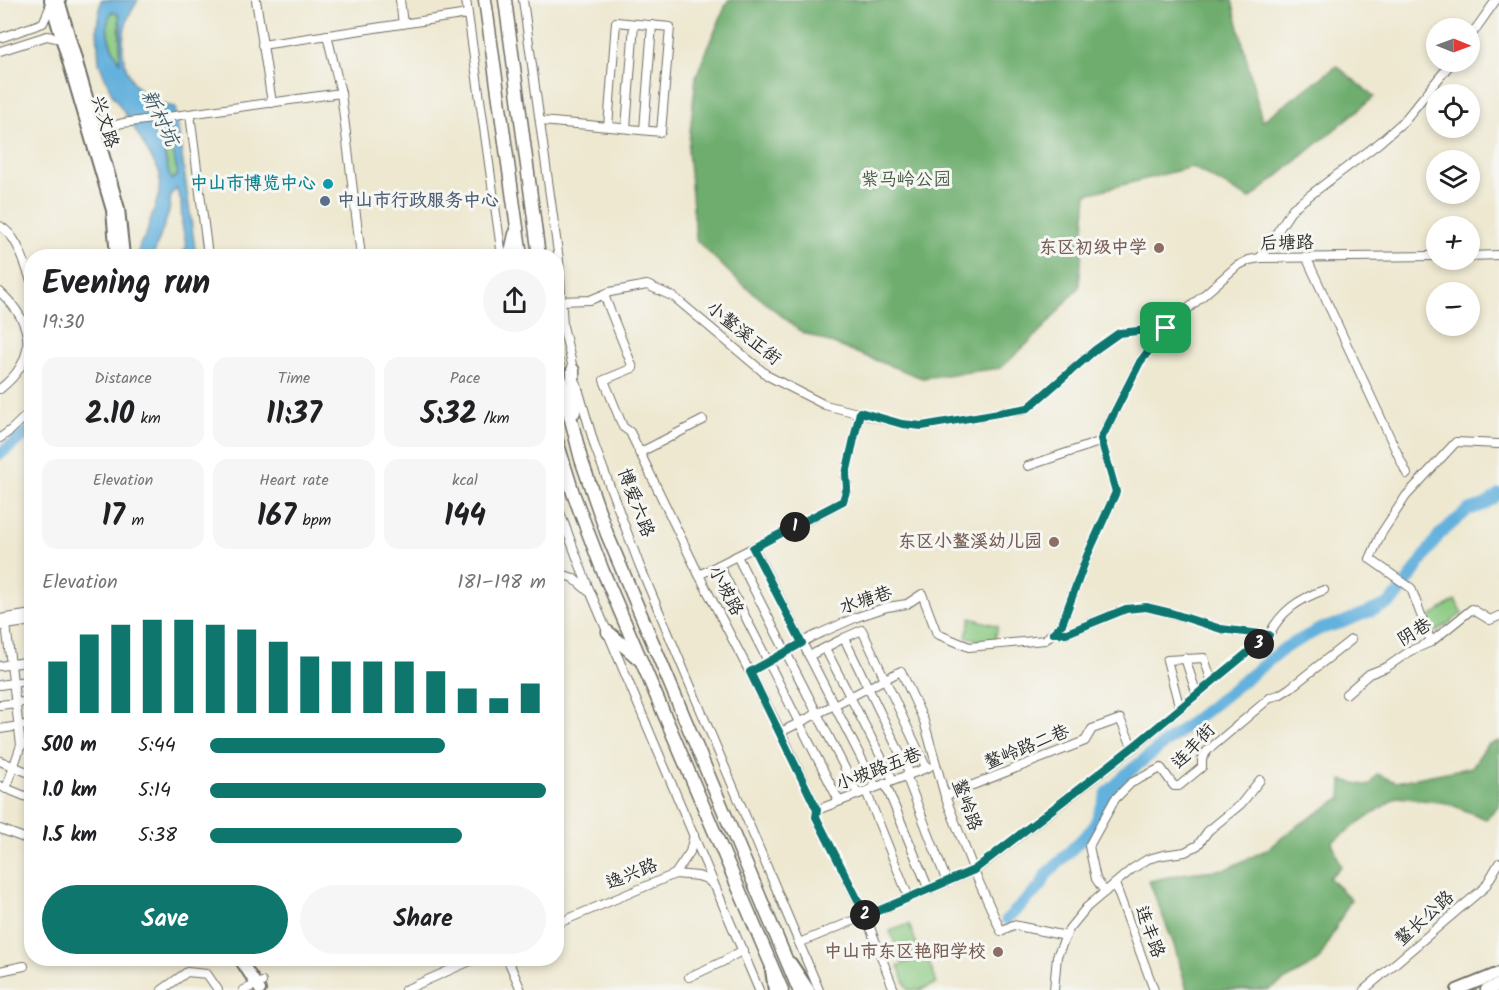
<!DOCTYPE html>
<meta charset="utf-8">
<style>
:root{--surface:#fff;--page:#f6f6f6;--text:#202124;--muted:#757577;--accent:#0f766e}
body{margin:0;font-family:Kalam,"LXGW WenKai TC",sans-serif;background:var(--page);color:var(--text);height:100vh;display:flex;flex-direction:column;font-size:22px;white-space:nowrap}
*{box-sizing:border-box;margin:0}
p{font-size:20px;color:var(--muted)}
.icon{flex:none;width:33px;height:33px;fill:none;stroke:currentColor;stroke-width:2;stroke-linecap:round;stroke-linejoin:round}
.map{position:relative;flex:1;overflow:hidden}
.panel{position:absolute;left:24px;top:249px;width:540px;height:717px;display:flex;flex-direction:column;background:var(--surface);border-radius:24px;box-shadow:0 3px 9px #0003}
.panel>*{flex:none}
.needle{width:39px;rotate:91deg}
.controls{position:absolute;left:1426px;top:18px;display:grid;gap:12px}
.controls a{display:grid;place-items:center;width:54px;height:54px;border-radius:50%;background:var(--surface);box-shadow:0 3px 9px #0003;font-size:30px}
.pin{position:absolute;display:grid;place-items:center;width:51px;height:51px;color:#fff;margin:-26px;border-radius:12px;box-shadow:0 3px 9px #0006}
.km{position:absolute;width:30px;height:30px;margin:-15px;border-radius:50%;background:#222;color:#fff;font-size:16px;line-height:30px;text-align:center}
.round{display:grid;place-items:center;flex:none;width:63px;height:63px;border-radius:32px;background:var(--page)}
.summary{display:flex;align-items:center;justify-content:space-between;height:102px;padding:0 18px}
h1{font-size:33px;font-weight:800;line-height:45px}
.figures{display:grid;grid-template-columns:repeat(3,1fr);gap:9px;height:102px;padding:6px 18px}
.figures div{display:grid;align-content:center;border-radius:15px;background:var(--page);text-align:center}
.figures b{font-size:30px;font-weight:800}
.figures small{font-size:16px;font-weight:400}
.figures p{font-size:16px}
.chart{height:168px;padding:12px 18px}
.chart p{display:flex;justify-content:space-between}
.chart svg{width:100%;height:108px;margin-top:6px;stroke:var(--accent);stroke-width:6}
.action{display:flex;gap:12px;margin-top:auto;padding:12px 18px}
.action a{flex:1;height:69px;border-radius:36px;background:var(--accent);color:#fff;font-size:24px;font-weight:800;line-height:69px;text-align:center}
.action a+a{background:var(--page);color:var(--text)}
ul{padding:0 18px;list-style:none;font-size:20px}
li{display:grid;grid-template-columns:96px 72px 1fr;align-items:center;height:45px}
li i{height:15px;border-radius:8px;background:var(--accent)}
.map>svg:first-child{display:block}
</style>
<div class="map">
<svg width="1499" height="990" viewBox="0 0 1499 990">
<rect width="100%" height="100%" fill="#f6f6f2"/>
<filter id="ink" filterUnits="userSpaceOnUse"><feTurbulence type="fractalNoise" baseFrequency=".0167" numOctaves="2"/><feDisplacementMap in="SourceGraphic" scale="12" xChannelSelector="R" yChannelSelector="G"/><feConvolveMatrix kernelMatrix="1 2 1 2 8 2 1 2 1" color-interpolation-filters="sRGB"/></filter>
<filter id="wash" filterUnits="userSpaceOnUse"><feTurbulence type="fractalNoise" baseFrequency=".008" numOctaves="4" result="noise"/><feDisplacementMap in="SourceGraphic" scale="24" xChannelSelector="R" yChannelSelector="G"/><feGaussianBlur stdDeviation="1.35" result="paint"/><feColorMatrix in="noise" values="0 0 0 0 0 0 0 0 0 0 0 0 0 0 0 0 0 1.4 0 .05"/><feComposite in="paint" operator="in"/></filter>
<g filter="url(#wash)">
<rect width="100%" height="100%" fill="#eee8d0"/>
<g fill="#89c980" stroke="#5a7a56" stroke-width="1.5">
<path d="M 111,11 L 119,15 L 120,62 C 111,47 102,28 111,11 Z"/>
<polygon points="169,130 178,175 170,180 161,131"/>
<polygon points="1455,600 1463,613 1436,632 1427,619"/>
<polygon points="971,618 998,626 994,643 966,637"/>
<polygon points="909,924 921,955 902,962 890,931"/>
<polygon points="926,955 937,983 920,990 908,990 898,966"/>
</g>
<g fill="#6ead6e" stroke="#4c6c4c" stroke-width="1.5">
<polygon points="728,0 1232,0 1262,121 1337,66 1374,97 1250,199 1192,167 1087,194 1079,287 1041,331 1001,368 922,378 802,332 736,279 696,240 688,151 696,76"/>
<polygon points="1499,741 1499,805 1486,819 1447,803 1397,797 1332,842 1341,866 1329,878 1351,899 1318,962 1268,990 1187,990 1174,945 1149,881 1187,873 1226,869 1266,850 1297,826 1341,798 1342,780 1369,786 1377,774 1396,782 1472,767 1487,745"/>
</g>
<path fill="#64b1dd" stroke="#486e84" stroke-width="1.5" fill-rule="evenodd" d="M 101,0 L 138,0 C 134,7 129,14 127,21 C 115,61 132,102 175,107 L 196,256 L 178,256 L 187,248 L 182,224 L 181,200 L 176,189 L 171,194 L 169,212 L 153,256 L 138,256 L 140,244 L 146,235 L 159,194 L 160,173 L 129,119 L 113,96 L 99,63 L 97,27 ZM 112,11 L 119,15 L 121,26 L 120,61 C 110,47 102,27 112,11 ZM 169,130 L 178,175 L 171,180 L 164,155 L 161,131 Z"/>
<g fill="none" stroke-linecap="round" stroke-linejoin="round">
<g stroke="#64b1dd" stroke-width="12">
<polyline points="0,454 32,429"/>
<polyline points="1007,919 1041,886 1045,876 1094,827 1107,793 1126,774 1286,647 1320,629 1341,623 1388,604 1399,594 1439,535 1468,510 1484,505 1499,494"/>
</g>
</g>
</g>
<g filter="url(#ink)">
<g fill="none" stroke-linecap="round" stroke-linejoin="round">
<g stroke="#6f6d65" stroke-width="10">
<g id="minor">
<polyline points="256,0 272,103"/>
<polyline points="400,0 403,24"/>
<polyline points="466,0 502,256"/>
<polyline points="523,0 559,260 563,326 574,373"/>
<polyline points="327,35 341,93 361,256"/>
<polyline points="1470,37 1496,0"/>
<polyline points="0,38 43,23 51,5"/>
<polyline points="262,45 468,14"/>
<polyline points="0,51 47,36 61,39"/>
<polyline points="190,114 208,256"/>
<path d="M 540,121 C 580,124 620,128 661,132 L 670,27 L 616,22 L 608,127"/>
<polyline points="626,128 634,24"/>
<polyline points="97,130 123,123 341,93"/>
<polyline points="644,130 652,25"/>
<path d="M 0,226 C 19,237 24,264 32,283"/>
<polyline points="1470,256 1499,255"/>
<polyline points="1260,258 1293,208 1379,143 1404,121 1452,62"/>
<polyline points="1307,259 1407,474"/>
<path d="M 0,292 C 35,324 38,359 0,389"/>
<polyline points="604,295 633,368 604,380 623,427 630,432 699,575 781,732 817,810 816,817 866,917 894,990"/>
<polyline points="560,301 590,300 610,292 647,285 674,297 768,376 825,405 902,424 922,426 1028,408 1095,350 1119,333 1166,328"/>
<polyline points="577,385 595,447 639,564 819,990"/>
<polyline points="0,438 11,430 32,410"/>
<polyline points="639,453 703,420"/>
<polyline points="1028,466 1102,441"/>
<polyline points="556,502 587,584 759,990"/>
<polyline points="556,544 561,532 561,523"/>
<polyline points="754,548 876,787"/>
<polyline points="737,556 858,794"/>
<polyline points="719,565 839,801"/>
<polyline points="556,572 573,578 588,591"/>
<polyline points="699,575 806,521 843,501 847,487 846,474 860,412"/>
<polyline points="0,619 32,614"/>
<polyline points="6,625 21,745 6,789"/>
<polyline points="0,626 32,621"/>
<polyline points="1053,633 1067,633 1126,609 1146,607 1171,613 1221,629 1269,635"/>
<polyline points="844,638 862,630 926,767"/>
<polyline points="1431,642 1411,588 1370,559 1381,534 1406,496 1456,442 1499,444"/>
<polyline points="825,648 893,780"/>
<polyline points="809,656 844,638 910,774"/>
<polyline points="1185,658 1197,695"/>
<polyline points="0,666 32,661"/>
<polyline points="750,672 812,637 857,617 887,607 907,604 922,594 937,634 969,647 1045,640 1062,624 1087,556 1116,492 1101,439 1140,361 1166,328 1237,266 1249,260 1260,258 1437,256"/>
<polyline points="0,685 32,680"/>
<polyline points="1346,694 1369,674 1387,667 1410,651 1431,642 1472,609 1490,620 1499,616"/>
<polyline points="0,705 32,701"/>
<polyline points="1180,709 1167,660 1204,658 1212,682"/>
<polyline points="0,729 32,724"/>
<polyline points="781,732 901,671 924,721 945,796 974,871 1001,931 1013,925 1066,936"/>
<polyline points="21,745 32,744"/>
<polyline points="0,761 32,774"/>
<polyline points="906,775 947,882"/>
<polyline points="885,783 929,890"/>
<polyline points="0,786 32,799"/>
<polyline points="866,791 909,898"/>
<polyline points="945,796 1085,741 1092,729 1120,719 1133,748"/>
<polyline points="817,810 929,767"/>
<polyline points="0,829 32,841"/>
<polyline points="675,874 690,852 694,835"/>
<polyline points="1115,884 1154,990"/>
<polyline points="1105,892 1096,879 1089,846 1115,799 1131,783 1161,768 1174,786 1179,786 1202,767 1202,759 1207,751 1271,697 1279,695 1290,688 1351,640"/>
<polyline points="556,924 675,874 698,876 707,879 715,887"/>
<path d="M 799,943 L 974,871 L 1133,748 L 1269,635 C 1281,611 1299,599 1324,590"/>
<polyline points="507,958 521,990"/>
<polyline points="0,971 24,966"/>
<polyline points="689,977 722,962 743,950"/>
<polyline points="162,990 187,972 207,974 218,990"/>
<polyline points="244,990 262,982"/>
<polyline points="405,990 477,958"/>
<polyline points="1054,990 1057,956 1069,929 1087,907 1132,869 1148,859 1163,855 1185,852 1198,845 1208,831 1241,804 1260,780"/>
<polyline points="1364,990 1485,887 1499,863"/>
</g>
</g>
<g stroke="#6f6d65" stroke-width="14">
<g id="major">
<polyline points="50,0 112,210 116,256"/>
<polyline points="59,0 119,209 124,256"/>
<polyline points="239,958 260,990"/>
<polyline points="791,963 809,990"/>
<polyline points="771,970 774,990"/>
<polyline points="1457,990 1499,973"/>
</g>
</g>
<g stroke="#6f6d65" stroke-width="15">
<g id="highway">
<polyline points="485,0 521,256"/>
<polyline points="505,0 539,256"/>
<polyline points="510,256 515,234"/>
<polyline points="556,361 581,459 607,534 799,990"/>
<polyline points="573,370 574,412"/>
<polyline points="556,438 573,493 602,569 782,990"/>
<polyline points="608,632 639,659"/>
<polyline points="1487,990 1499,985"/>
</g>
</g>
<use href="#minor" stroke="#fff" stroke-width="8"/>
<use href="#major" stroke="#fff" stroke-width="10"/>
<use href="#highway" stroke="#fff" stroke-width="12"/>
</g>
</g>
<g fill="none" stroke-linecap="round" stroke-linejoin="round" filter="url(#ink)">
<g stroke="#fff" stroke-width="12">
<polygon id="route" points="1166,328 1140,362 1101,439 1116,492 1087,556 1062,624 1053,633 1067,633 1126,609 1146,607 1171,613 1221,629 1269,635 1133,747 974,870 866,916 816,817 817,810 750,672 802,643 753,548 843,501 847,488 846,474 860,412 902,424 922,426 1028,408 1095,350 1119,333"/>
</g>
<use href="#route" stroke="#0f766e" stroke-width="8"/>
</g>
<circle fill="#0f9aa8" stroke="#f6f6f2" stroke-width="2" cx="328" cy="184" r="6"/>
<circle fill="#5c6f8a" stroke="#f6f6f2" stroke-width="2" cx="325" cy="201" r="6"/>
<g fill="#8d6e63" stroke="#f6f6f2" stroke-width="2">
<circle cx="1159" cy="248" r="6"/>
<circle cx="1054" cy="542" r="6"/>
<circle cx="998" cy="952" r="6"/>
</g>
<g text-anchor="middle" dominant-baseline="central" stroke-width="6" stroke-linejoin="round" paint-order="stroke">
<g font-size="18" fill="#2b2b2b" stroke="#f6f6f2">
<text transform="translate(104 122) rotate(73)">兴文路</text>
<text transform="translate(1287 244) rotate(-1)">后塘路</text>
<text transform="translate(743 334) rotate(39)">小鳌溪正街</text>
<text transform="translate(635 503) rotate(69)">博爱六路</text>
<text transform="translate(725 591) rotate(62)">小坡路</text>
<text transform="translate(866 601) rotate(-18)">水塘巷</text>
<text transform="translate(1415 633) rotate(-32)">阴巷</text>
<text transform="translate(1194 747) rotate(-47)">连丰街</text>
<text transform="translate(1027 748) rotate(-22)">鳌岭路二巷</text>
<text transform="translate(879 770) rotate(-21)">小坡路五巷</text>
<text transform="translate(966 805) rotate(70)">鳌岭路</text>
<text transform="translate(632 875) rotate(-22)">逸兴路</text>
<text transform="translate(1425 919) rotate(-42)">鳌长公路</text>
<text transform="translate(1149 932) rotate(70)">连丰路</text>
</g>
<g font-size="18" fill="#475a44" stroke="#f6f6f2">
<text x="906" y="180">紫马岭公园</text>
</g>
<g font-size="18" font-weight="bold" fill="#0d838f" stroke="#f6f6f2" text-anchor="end">
<text x="316" y="184">中山市博览中心</text>
</g>
<g font-size="18" font-weight="bold" fill="#4e5e75" stroke="#f6f6f2" text-anchor="start">
<text x="337" y="201">中山市行政服务中心</text>
</g>
<g font-size="18" font-weight="bold" fill="#785e54" stroke="#f6f6f2" text-anchor="end">
<text x="1147" y="248">东区初级中学</text>
<text x="1042" y="542">东区小鳌溪幼儿园</text>
<text x="986" y="952">中山市东区艳阳学校</text>
</g>
<g font-size="20" font-style="italic" fill="#3f5a69" stroke="#f6f6f2">
<text transform="translate(159 118) rotate(64)">新村坑</text>
</g>
</g>
</svg>
<div class="controls">
<a><svg class="needle" viewBox="-14 -14 28 28"><path d="M0-13l5 13h-10z" fill="#e53935"/><path d="M0 13l5-13h-10z" fill="#757577"/></svg></a>
<a><svg class="icon" aria-label="locate" viewBox="0 0 24 24"><circle cx="12" cy="12" r="6"/><path d="M12 2v4M12 18v4M2 12h4M18 12h4"/></svg></a>
<a><svg class="icon" aria-label="layers" viewBox="0 0 24 24"><path d="M12 4l9 5-9 5-9-5zM3 14l9 5 9-5"/></svg></a>
<a>+</a>
<a>−</a>
</div>
<div class="pin" style="left:1166px;top:328px;background:#1e9e55"><svg class="icon" aria-label="arrive" viewBox="0 0 24 24"><path d="M6 21V4h12l-3 4 3 4H6"/></svg></div>
<b class="km" style="left:795px;top:527px">1</b>
<b class="km" style="left:865px;top:915px">2</b>
<b class="km" style="left:1259px;top:644px">3</b>
<section class="panel">
<div class="summary"><div><h1>Evening run</h1><p>19:30</p></div><a class="round"><svg class="icon" aria-label="share" viewBox="0 0 24 24"><path d="M12 15V3M7 8l5-5 5 5M5 13v7h14v-7"/></svg></a></div>
<div class="figures">
<div><p>Distance</p><b>2.10<small> km</small></b></div>
<div><p>Time</p><b>11:37</b></div>
<div><p>Pace</p><b>5:32<small> /km</small></b></div>
</div>
<div class="figures">
<div><p>Elevation</p><b>17<small> m</small></b></div>
<div><p>Heart rate</p><b>167<small> bpm</small></b></div>
<div><p>kcal</p><b>144</b></div>
</div>
<div class="chart"><p><span>Elevation</span>181–198 m</p>
<svg viewBox="0 0 160 44" preserveAspectRatio="none"><path d="M5 44V23M15 44V12M25 44V8M35 44V6M45 44V6M55 44V8M65 44V10M75 44V15M85 44V21M95 44V23M105 44V23M115 44V23M125 44V27M135 44V34M145 44V38M155 44V32"/></svg>
</div>
<ul>
<li><b>500 m</b>5:44<i style="width:70%"></i></li>
<li><b>1.0 km</b>5:14<i style="width:100%"></i></li>
<li><b>1.5 km</b>5:38<i style="width:75%"></i></li>
</ul>
<div class="action"><a>Save</a><a>Share</a></div>
</section>
</div>
